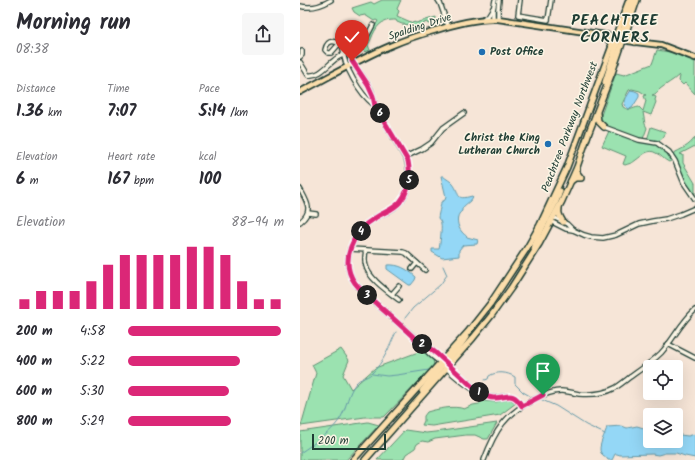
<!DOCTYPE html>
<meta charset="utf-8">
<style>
:root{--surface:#fff;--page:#f7f7f7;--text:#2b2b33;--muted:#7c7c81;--accent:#db2777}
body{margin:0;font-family:Kalam,sans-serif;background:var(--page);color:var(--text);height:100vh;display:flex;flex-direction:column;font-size:15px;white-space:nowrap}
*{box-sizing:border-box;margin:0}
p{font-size:13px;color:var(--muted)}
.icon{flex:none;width:22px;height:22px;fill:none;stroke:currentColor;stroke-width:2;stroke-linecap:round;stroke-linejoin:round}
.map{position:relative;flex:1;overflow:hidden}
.panel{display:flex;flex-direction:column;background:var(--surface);width:300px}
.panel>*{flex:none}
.tools{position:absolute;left:343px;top:360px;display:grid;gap:8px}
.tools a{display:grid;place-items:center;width:40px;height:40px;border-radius:4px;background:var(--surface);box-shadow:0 4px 16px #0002;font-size:20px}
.scale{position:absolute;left:12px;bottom:10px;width:74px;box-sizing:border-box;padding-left:4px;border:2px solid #1f3d34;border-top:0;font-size:11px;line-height:14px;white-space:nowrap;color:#1f3d34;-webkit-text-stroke:3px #fcf5e5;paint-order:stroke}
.pin{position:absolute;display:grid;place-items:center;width:34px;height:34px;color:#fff;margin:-41px -17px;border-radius:50% 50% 50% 0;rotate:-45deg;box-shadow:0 0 4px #0007}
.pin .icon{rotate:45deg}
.km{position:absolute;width:20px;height:20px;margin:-10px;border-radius:50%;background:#222;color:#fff;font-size:11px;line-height:20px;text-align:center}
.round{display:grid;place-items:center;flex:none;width:42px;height:42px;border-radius:4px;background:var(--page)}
.summary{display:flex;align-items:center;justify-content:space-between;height:68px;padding:0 16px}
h1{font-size:22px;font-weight:600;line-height:30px}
.figures{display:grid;grid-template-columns:repeat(3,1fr);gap:6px;height:68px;padding:4px 16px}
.figures div{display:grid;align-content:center}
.figures b{font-size:17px;font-weight:600}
.figures small{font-size:11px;font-weight:400}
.figures p{font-size:11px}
.chart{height:112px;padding:8px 16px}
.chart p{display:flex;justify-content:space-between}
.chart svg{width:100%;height:72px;margin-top:4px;stroke:var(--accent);stroke-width:6}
ul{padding:0 16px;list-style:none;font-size:13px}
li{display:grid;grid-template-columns:64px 48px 1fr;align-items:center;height:30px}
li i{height:10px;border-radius:5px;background:var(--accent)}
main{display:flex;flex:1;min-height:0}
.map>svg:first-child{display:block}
</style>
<main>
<section class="panel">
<div class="summary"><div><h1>Morning run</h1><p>08:38</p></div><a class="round"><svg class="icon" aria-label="share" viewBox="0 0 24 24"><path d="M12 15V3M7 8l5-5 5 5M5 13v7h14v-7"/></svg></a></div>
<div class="figures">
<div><p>Distance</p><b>1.36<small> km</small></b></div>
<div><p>Time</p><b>7:07</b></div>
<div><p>Pace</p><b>5:14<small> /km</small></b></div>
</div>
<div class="figures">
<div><p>Elevation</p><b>6<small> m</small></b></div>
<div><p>Heart rate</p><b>167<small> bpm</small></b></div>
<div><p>kcal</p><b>100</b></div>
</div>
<div class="chart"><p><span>Elevation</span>88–94 m</p>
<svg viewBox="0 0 160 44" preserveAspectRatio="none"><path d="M5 44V38M15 44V33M25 44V33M35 44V33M45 44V27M55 44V17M65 44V11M75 44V11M85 44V11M95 44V11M105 44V6M115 44V6M125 44V11M135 44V27M145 44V38M155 44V38"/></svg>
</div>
<ul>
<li><b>200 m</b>4:58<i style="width:98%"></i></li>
<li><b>400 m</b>5:22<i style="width:72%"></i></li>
<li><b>600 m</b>5:30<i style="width:65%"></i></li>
<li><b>800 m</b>5:29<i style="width:66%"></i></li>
</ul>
</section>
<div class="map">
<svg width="395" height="460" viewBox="0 0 395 460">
<rect width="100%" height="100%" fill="#f6e5d7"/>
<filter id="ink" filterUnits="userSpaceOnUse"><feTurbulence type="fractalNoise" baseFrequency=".025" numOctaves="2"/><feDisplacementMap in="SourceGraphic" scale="8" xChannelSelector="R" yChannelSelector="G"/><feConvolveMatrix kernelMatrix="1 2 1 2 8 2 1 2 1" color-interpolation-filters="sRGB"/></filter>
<g filter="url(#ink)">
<g fill="#9be2b0" stroke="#5d9072" fill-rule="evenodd">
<path d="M 82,0 L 101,0 L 97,9 L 99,11 L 97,16 L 113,23 L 114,22 L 116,23 L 136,17 L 136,23 L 128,24 L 128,22 L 124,23 L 123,27 L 120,30 L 112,25 L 102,24 L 97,22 L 96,20 C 93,20 89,20 86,21 C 75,24 73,37 68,45 L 70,50 L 65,52 L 63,50 L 57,53 L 56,51 L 62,48 L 78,21 L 76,20 L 74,21 L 65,15 L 60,16 L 54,12 L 52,8 L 71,2 L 74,4 Z"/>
<path d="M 357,50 L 376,53 L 395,61 L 395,94 L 385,83 L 383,85 L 379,81 L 380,76 L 379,75 C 373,81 366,84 360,89 C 357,92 356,94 352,95 L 356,97 L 355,100 L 356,102 L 351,115 L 343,112 L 345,124 L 347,128 L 343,139 L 307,127 L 302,124 L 300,118 L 316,73 L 324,75 L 352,64 ZM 332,89 L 340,91 L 346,95 L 344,96 L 346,101 L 343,111 L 339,107 C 331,108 331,112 323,107 L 322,104 L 329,90 Z"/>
<path d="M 351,127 L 366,132 C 362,142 357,142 347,140 Z"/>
<path d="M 309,131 L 345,143 L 355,144 L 366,152 L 371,158 L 371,161 L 369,162 C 364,160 361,155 356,153 C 348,148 342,156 336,160 C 333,163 328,164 325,165 L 323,164 L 326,156 L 302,146 Z"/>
<path d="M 395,137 L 395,146 L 380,154 L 383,155 L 383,163 L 395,183 L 395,195 L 386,182 L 372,154 C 381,149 390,146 395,137 Z"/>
<polygon points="41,349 49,360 43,375 51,389 75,368 121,351 133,358 134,366 84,417 65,417 1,426 16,373 12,365"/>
<path d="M 210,399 L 216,403 L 200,415 L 132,426 L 122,425 L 124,421 L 124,416 L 127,412 C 137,409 155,405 164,409 L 173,405 L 179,404 L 183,401 L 196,402 Z"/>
<polygon points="68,422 79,425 46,460 0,460 0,432"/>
<polygon points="197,423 188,439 184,439 175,435 166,435 135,439 128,442 122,441 117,444 115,448 106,454 103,460 77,460 105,430 126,433 135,432"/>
</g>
<g fill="#94d7f6" stroke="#6599a8">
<polygon points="331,90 335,91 339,93 339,97 332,108 329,109 326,107 324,105 326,98"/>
<path d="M 141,176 L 143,176 C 146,179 151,181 153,184 C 161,194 154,201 172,196 L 173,197 C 170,203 164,204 162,209 L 162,211 C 155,215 157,227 162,232 C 163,234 166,235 167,237 L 178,240 L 177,244 L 163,245 L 159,250 L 159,256 L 142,258 L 132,252 L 132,249 L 139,249 C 140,246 142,226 141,224 C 141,221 139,220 138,218 C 138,216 141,205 141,202 L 145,200 L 146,197 Z"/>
<path d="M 87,265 C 99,264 107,269 116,277 L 115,280 L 111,285 L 109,285 L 87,269 Z"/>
<path d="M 322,426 L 327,428 L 337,426 L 350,430 L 350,441 L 376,441 L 376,431 L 379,433 L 380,435 L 388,436 L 395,434 L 395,458 L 385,456 L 376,453 L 365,453 L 358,455 L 352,454 L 320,455 L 317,454 L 315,454 L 312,460 L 308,460 C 306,456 303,456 301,453 C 297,447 306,433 307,427 Z"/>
</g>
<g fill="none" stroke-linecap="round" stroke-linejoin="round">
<g stroke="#6599a8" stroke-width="1">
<polyline points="105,318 113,308 140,285 147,275 143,266"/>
<polyline points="72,374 87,376 97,375 129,370"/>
<path d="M 185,380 L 188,379 L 189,376 C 197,371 207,372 215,377 L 215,384 L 223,392 L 230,396"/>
<polyline points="242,400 256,406 286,425 305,434"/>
<path d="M 0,453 C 14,443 33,432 41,417 C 47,406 48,393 56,383 C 60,378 67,378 71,374 C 84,362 89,347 96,332"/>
</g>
<g stroke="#1f3d34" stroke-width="6">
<g id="minor">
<polyline points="138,0 140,3 148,26"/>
<polyline points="220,0 218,15 248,20 251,0"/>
<path d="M 0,6 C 11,9 21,6 31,0"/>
<polyline points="184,18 188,16 193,8"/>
<polyline points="193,19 193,10 195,0"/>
<polyline points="198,19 198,9 199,0"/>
<path d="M 39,44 L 31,53 L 28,53 L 25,50 C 28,36 40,42 46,50 C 49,55 50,60 53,64 C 60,72 66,81 71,90 C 73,95 74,100 75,105 L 107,161 C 112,182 108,200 89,211 C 84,214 79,215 75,218 C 57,229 40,257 52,278 C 59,291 72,300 82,309 C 95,320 108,332 121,343 C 126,352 133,357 141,363 C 154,376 169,389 186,396 C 202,403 209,386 222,406"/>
<path d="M 43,48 C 43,66 60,94 74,105"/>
<polyline points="0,57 2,55 2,51"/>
<path d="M 0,62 L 8,75 C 20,77 28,64 37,58 C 43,54 51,53 57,49 C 64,45 69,32 73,25"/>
<polyline points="304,127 339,140 357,143 369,152 375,161 384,183 395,199"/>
<polyline points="105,157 122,149 131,143 143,128 164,113"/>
<path d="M 0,189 C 7,202 14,211 0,222"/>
<polyline points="8,213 16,214"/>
<polyline points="253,217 267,224 273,230 284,235 291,237 303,238 316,235 339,224 353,221 366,219 381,214 395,208"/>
<polyline points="250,221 266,229 273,230"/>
<polyline points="50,249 103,252 106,253 125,270"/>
<path d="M 66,250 C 65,255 64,261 66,266 C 69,279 89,292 99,300"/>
<polyline points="112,269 117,263"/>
<polyline points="92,294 99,286"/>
<polyline points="122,344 127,346 144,361"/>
<polyline points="368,344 395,358"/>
<polyline points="148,365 172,386"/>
<path d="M 184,460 C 195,430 206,413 235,399 C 243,395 252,391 261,391 C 267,391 273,393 279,394 C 291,395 304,394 315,388 C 320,385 325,381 330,377 C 340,370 352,362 361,353 C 374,339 381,322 395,310"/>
</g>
</g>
<g stroke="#1f3d34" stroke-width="8">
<path id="major" d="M 0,92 C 29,77 59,59 90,46 C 104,40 118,35 133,31 C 154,24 176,18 198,19 L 312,36 L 328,41 L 361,45 L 395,58"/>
</g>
<g stroke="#1f3d34" stroke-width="8">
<g id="highway">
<polyline points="327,30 329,35 335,42"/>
<polyline points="304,35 310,42 312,47"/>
<polyline points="320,39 333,0"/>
<polyline points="305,82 319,38"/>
<polyline points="297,113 298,121 304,127"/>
<polyline points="271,181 275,178 281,178 277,173 277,168"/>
<path d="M 259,208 C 258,214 260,217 263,222"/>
<path d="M 234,249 C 238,228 254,212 260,191"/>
<polyline points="145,363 159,347 166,337"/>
<polyline points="122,391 129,382 145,362"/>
<polyline points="53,460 168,332 190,304 227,248 240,225 267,167 329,0"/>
<polyline points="65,460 173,338 191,316 211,288 239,244 262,201 277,167 289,132 313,70 337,0"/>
</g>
</g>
<use href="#minor" stroke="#fcf5e5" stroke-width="3.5"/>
<use href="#major" stroke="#fbddab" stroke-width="4.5"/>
<use href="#highway" stroke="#fbddab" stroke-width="5"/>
</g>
</g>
<g fill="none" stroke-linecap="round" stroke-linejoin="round" filter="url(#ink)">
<g stroke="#fff" stroke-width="8">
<path id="route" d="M 52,61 L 68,85 L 73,96 L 75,106 L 108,161 C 111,176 110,190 100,202 C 93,210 84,212 75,218 C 53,231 39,261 55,283 C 62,292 72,299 80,307 C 94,319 107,331 121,344 L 127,346 L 137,354 L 176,390 C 182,394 187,398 194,398 C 208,398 212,390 222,406 L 243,395"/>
</g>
<use href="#route" stroke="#db2777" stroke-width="5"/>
</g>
<g fill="#1f6fb2" stroke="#fcf5e5" stroke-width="1.5">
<circle cx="182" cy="52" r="4"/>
<circle cx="248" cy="144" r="4"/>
</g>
<g text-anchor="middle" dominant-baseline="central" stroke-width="3" stroke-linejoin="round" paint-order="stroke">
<g font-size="11" fill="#1f3d34" stroke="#fcf5e5">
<text transform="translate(120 27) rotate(-18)">Spalding Drive</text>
<text transform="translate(270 127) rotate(-69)">Peachtree Parkway Northwest</text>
</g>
<g font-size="11" font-weight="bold" fill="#1f3d34" stroke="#fcf5e5" text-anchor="start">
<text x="190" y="52">Post Office</text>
<text x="240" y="138" text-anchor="end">Christ the King<tspan x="240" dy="13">Lutheran Church</tspan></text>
</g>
<g font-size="15" font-weight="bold" letter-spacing="1" fill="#1f3d34" stroke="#fcf5e5">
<text x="315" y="21">PEACHTREE<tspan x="315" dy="17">CORNERS</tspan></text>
</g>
</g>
</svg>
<div class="tools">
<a><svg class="icon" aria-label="locate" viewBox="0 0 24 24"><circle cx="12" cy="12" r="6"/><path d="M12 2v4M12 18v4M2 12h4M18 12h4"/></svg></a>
<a><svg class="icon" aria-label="layers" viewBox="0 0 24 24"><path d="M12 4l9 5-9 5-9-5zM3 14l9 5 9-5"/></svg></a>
</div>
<div class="scale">200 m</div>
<div class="pin" style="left:243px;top:395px;background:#1e9e55"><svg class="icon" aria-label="arrive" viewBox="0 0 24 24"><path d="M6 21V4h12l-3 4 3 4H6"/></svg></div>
<div class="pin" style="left:52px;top:61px;background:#d93025"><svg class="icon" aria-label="check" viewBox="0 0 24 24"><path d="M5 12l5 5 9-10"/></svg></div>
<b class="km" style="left:179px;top:392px">1</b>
<b class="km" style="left:122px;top:344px">2</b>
<b class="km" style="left:67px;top:295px">3</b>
<b class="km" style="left:61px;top:231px">4</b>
<b class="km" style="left:109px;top:180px">5</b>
<b class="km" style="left:80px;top:113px">6</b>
</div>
</main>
